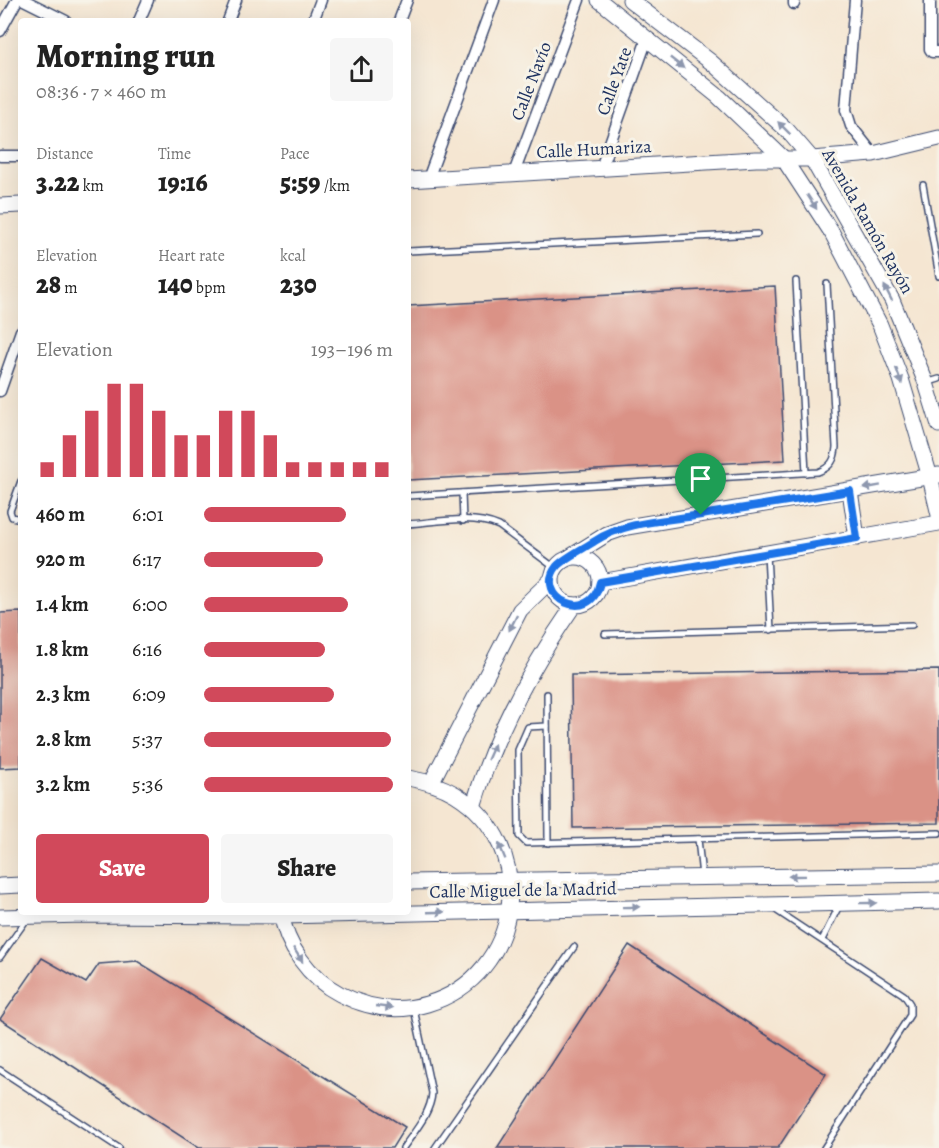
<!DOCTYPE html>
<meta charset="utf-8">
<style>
:root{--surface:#fff;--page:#f6f6f6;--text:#222;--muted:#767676;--accent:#d1495b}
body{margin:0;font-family:Alegreya,serif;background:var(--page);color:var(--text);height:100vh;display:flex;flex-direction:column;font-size:22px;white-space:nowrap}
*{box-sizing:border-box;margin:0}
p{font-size:20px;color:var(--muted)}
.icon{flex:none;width:33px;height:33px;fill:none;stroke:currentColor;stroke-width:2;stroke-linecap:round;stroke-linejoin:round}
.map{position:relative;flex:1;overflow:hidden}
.side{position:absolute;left:18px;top:18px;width:393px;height:897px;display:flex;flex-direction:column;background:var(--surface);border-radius:6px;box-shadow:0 6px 24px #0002}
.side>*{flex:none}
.pin{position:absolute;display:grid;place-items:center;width:51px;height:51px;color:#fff;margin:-62px -26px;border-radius:50% 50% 50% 0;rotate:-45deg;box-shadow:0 0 6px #0007}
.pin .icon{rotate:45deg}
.round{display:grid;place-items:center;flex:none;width:63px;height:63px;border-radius:6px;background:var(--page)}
.overview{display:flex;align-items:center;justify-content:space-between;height:102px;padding:0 18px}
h1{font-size:33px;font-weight:800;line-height:45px}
.figures{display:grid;grid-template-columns:repeat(3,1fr);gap:9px;height:102px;padding:6px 18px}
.figures div{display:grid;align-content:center}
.figures b{font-size:26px;font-weight:800}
.figures small{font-size:16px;font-weight:400}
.figures p{font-size:16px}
.chart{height:168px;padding:12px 18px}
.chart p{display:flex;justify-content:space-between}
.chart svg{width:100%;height:108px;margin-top:6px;stroke:var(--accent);stroke-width:6}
.button{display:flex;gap:12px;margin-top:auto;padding:12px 18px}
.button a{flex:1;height:69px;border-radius:6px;background:var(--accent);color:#fff;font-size:24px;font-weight:800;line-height:69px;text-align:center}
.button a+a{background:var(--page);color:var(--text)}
ul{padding:0 18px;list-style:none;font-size:20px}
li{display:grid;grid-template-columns:96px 72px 1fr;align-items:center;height:45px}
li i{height:15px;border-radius:8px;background:var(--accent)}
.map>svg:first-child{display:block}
</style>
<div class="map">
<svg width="939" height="1148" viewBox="0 0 939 1148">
<rect width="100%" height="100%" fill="#f7f3e8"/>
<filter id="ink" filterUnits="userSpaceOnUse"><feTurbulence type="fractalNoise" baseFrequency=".0167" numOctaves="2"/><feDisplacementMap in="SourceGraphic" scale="12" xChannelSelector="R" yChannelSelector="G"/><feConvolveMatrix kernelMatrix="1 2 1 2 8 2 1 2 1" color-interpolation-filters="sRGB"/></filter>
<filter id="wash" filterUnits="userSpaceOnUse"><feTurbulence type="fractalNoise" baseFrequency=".008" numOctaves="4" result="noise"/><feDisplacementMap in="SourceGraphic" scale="24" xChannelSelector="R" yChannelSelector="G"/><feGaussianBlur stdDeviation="1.35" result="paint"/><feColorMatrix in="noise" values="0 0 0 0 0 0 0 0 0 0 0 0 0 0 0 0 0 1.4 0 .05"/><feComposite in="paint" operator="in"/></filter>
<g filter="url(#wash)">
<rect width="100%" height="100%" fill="#f5e6d2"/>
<g id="blocks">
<g fill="#da9286">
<polygon points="775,286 785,460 408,480 408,306"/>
<polygon points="21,612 21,767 0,768 0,613"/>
<polygon points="939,670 939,823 573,828 571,675"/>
<polygon points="629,945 826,1074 778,1148 497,1148"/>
<polygon points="42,958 86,983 99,964 137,961 405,1127 392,1148 199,1148 0,1019"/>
</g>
</g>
</g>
<g filter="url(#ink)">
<use href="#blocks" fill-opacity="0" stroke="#3c4a6f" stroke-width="1.5"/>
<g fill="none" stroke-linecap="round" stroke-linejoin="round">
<g stroke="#3c4a6f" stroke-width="8">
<g id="lane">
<polyline points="923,185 939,276"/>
<polyline points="408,251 757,234"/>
<polyline points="796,281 806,473"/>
<polyline points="926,383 939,379"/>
<polyline points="21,481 10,511 12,517 21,519"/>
<polyline points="462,493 463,521"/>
<path d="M 408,496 L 818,472 C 831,467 835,460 836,447 L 827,284"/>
<path d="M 408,524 C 437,522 472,514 499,526 L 555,568"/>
<polyline points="767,554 771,630"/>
<polyline points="605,634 912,625"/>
<polyline points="547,694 548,843"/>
<polyline points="547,726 528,727 518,750 519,836 526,843 939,833"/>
<polyline points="698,839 702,876"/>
<polyline points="774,909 904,995 910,1004 910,1015 824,1148"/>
<polyline points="822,940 840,904"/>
<polyline points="0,957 27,919"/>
<polyline points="0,1070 119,1148"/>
<path d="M 403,1148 C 414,1132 431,1113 432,1093 L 414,1009"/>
<polyline points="435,1148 574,947"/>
</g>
</g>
<g stroke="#3c4a6f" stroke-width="13">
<g id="street">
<polyline points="24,0 66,21"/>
<polyline points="855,0 846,110 851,126 873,154"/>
<polyline points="930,0 930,49 932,52 939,52"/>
<polyline points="794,4 794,0"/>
<polyline points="139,21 148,0"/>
<polyline points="228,21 236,0"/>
<polyline points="313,21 321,0"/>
<polyline points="399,21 407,0"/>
<polyline points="0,31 17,0"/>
<polyline points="0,156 21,156"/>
<polyline points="601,168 647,39"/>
<polyline points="514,173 579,0"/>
<polyline points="428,179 494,0"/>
<polyline points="0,391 21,331"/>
</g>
</g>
<g stroke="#3c4a6f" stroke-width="17">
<g id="secondary">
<polyline points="599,0 719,97 783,158 832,233 880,325 901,379 930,477 939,515"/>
<polyline points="630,0 711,62 787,130 812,159 892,300 926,383 939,425"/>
<polyline points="408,180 756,159 812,159 873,154 939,138"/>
<polyline points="0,206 21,205"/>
<polyline points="850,491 857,538"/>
<circle cx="576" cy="581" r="24"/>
<polyline points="570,557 607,534 627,527 939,475"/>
<polyline points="600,582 939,523"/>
<polyline points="431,783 520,610 551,580"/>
<path d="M 473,807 C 494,735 531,667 574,605"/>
<polyline points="408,882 939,874"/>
<polyline points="0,886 21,885"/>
<path d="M 281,912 C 286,946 309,978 340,994 C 367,1008 397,1013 427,1004 C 523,976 540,846 455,794 C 440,785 425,781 408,778"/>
<polyline points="0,917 84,915 282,916 939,901"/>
</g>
</g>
<use href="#lane" stroke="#fff" stroke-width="5"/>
<use href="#street" stroke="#fff" stroke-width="10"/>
<use href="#secondary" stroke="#fff" stroke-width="15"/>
</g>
<defs><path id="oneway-solid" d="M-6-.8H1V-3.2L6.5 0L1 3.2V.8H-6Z" transform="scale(1.5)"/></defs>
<g fill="#8d97ae">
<use href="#oneway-solid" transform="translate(677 63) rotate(38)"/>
<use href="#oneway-solid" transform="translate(784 128) rotate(-135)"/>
<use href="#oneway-solid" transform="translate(812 202) rotate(57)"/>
<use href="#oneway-solid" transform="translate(888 293) rotate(-117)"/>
<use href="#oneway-solid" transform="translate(899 376) rotate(70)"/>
<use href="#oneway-solid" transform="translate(872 487) rotate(170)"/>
<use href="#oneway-solid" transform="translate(513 623) rotate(117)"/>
<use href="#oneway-solid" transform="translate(491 752) rotate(-66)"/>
<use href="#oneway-solid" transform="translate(502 851) rotate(-112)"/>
<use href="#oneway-solid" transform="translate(797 876) rotate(179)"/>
<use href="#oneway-solid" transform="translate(868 903) rotate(-1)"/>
<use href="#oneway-solid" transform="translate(631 907) rotate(-1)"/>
<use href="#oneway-solid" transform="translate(436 912) rotate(-2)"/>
<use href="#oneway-solid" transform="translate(298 955) rotate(57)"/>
<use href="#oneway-solid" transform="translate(384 1007) rotate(6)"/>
</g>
</g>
<g fill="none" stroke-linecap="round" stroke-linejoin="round" filter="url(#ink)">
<g stroke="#fff" stroke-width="12">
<path id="route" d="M 850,491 L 857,538 L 600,582 C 591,627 532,597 557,566 C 563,559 586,547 595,541 C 626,521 666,521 701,515 C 750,507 800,499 850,491 Z"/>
</g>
<use href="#route" stroke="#1a73e8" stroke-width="8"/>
</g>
<g text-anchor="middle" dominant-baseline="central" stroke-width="6" stroke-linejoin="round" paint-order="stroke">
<g font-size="18" fill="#1b2f5e" stroke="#f7f3e8">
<text transform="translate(531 81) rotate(-69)">Calle Navío</text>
<text transform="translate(614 81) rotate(-70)">Calle Yate</text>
<text transform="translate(594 149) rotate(-3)">Calle Humariza</text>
<text transform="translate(868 221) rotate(60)">Avenida Ramón Rayón</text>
<text transform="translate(523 890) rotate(-1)">Calle Miguel de la Madrid</text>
</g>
</g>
</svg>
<div class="pin" style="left:701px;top:515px;background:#1e9e55"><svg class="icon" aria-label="arrive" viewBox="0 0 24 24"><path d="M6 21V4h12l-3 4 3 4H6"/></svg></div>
<section class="side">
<div class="overview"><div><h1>Morning run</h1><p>08:36 · 7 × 460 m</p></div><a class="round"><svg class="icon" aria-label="share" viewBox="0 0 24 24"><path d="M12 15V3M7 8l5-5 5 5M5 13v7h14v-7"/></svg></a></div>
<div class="figures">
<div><p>Distance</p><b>3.22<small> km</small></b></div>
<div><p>Time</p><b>19:16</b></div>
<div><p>Pace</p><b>5:59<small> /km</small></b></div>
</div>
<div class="figures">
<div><p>Elevation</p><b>28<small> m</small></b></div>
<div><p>Heart rate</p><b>140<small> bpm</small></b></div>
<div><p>kcal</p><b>230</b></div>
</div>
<div class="chart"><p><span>Elevation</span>193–196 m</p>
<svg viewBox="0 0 160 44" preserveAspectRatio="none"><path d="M5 44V38M15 44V27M25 44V17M35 44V6M45 44V6M55 44V17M65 44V27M75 44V27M85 44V17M95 44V17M105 44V27M115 44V38M125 44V38M135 44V38M145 44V38M155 44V38"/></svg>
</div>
<ul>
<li><b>460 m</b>6:01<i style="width:75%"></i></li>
<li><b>920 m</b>6:17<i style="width:63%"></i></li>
<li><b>1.4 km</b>6:00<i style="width:76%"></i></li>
<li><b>1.8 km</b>6:16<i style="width:64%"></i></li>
<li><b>2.3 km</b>6:09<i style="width:69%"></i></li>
<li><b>2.8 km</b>5:37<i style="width:99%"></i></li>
<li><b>3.2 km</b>5:36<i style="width:100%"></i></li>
</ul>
<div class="button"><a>Save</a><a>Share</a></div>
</section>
</div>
